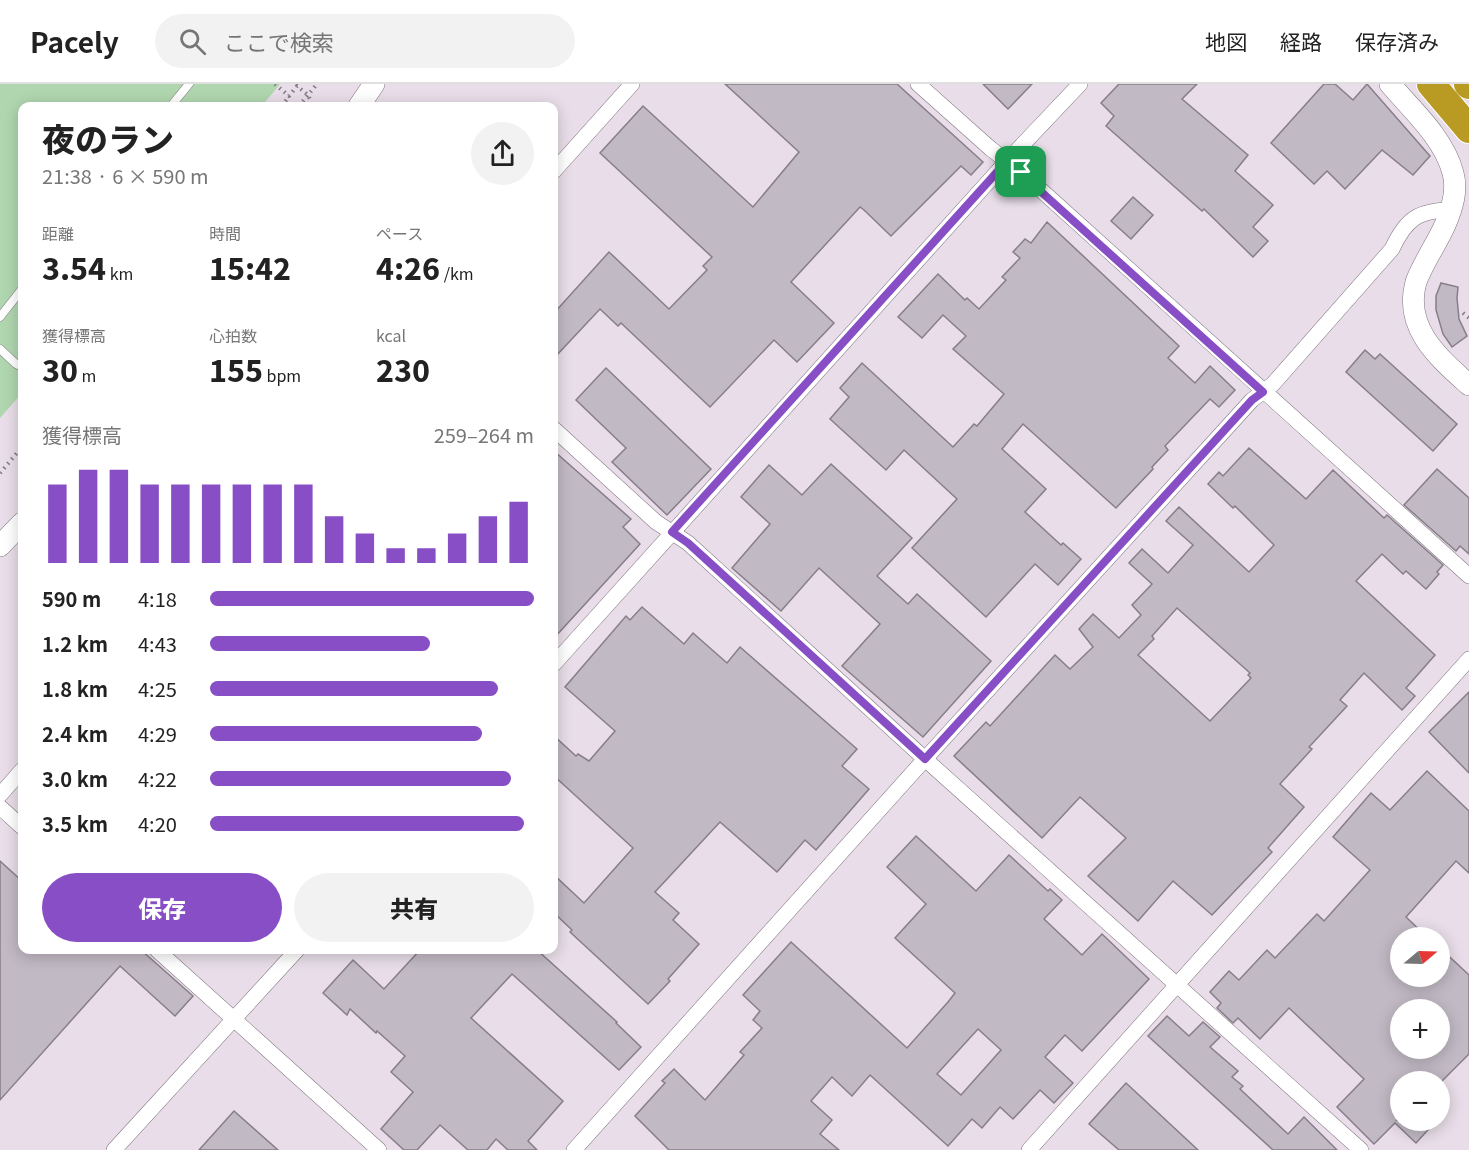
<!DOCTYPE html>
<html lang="ja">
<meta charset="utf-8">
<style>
:root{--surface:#fff;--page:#f2f2f2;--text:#222;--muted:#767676;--line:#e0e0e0;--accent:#874ec5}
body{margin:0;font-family:Georgia,"Noto Sans JP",serif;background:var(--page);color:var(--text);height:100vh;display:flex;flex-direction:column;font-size:22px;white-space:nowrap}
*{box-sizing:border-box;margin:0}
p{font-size:20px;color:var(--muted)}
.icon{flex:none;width:33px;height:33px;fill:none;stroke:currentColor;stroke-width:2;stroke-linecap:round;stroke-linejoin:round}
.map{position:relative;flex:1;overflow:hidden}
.drawer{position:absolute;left:18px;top:18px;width:540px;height:852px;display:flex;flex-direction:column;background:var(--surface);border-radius:12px;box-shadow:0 3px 15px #0003}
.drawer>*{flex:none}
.needle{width:39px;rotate:71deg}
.buttons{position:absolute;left:1390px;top:843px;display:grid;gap:12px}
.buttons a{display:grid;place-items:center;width:60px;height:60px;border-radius:50%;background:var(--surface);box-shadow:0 3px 15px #0003;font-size:30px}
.pin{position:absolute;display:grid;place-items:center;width:51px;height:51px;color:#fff;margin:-26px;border-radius:12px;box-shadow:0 3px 9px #0006}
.round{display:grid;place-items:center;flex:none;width:63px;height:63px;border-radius:32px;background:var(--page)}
.summary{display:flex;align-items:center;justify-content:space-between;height:102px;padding:0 24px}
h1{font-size:33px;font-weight:800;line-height:45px}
.metrics{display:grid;grid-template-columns:repeat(3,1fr);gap:9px;height:102px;padding:6px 24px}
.metrics div{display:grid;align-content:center}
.metrics b{font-size:30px;font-weight:800}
.metrics small{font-size:16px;font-weight:400}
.metrics p{font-size:16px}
.chart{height:168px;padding:12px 24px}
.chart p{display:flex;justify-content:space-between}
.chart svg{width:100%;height:108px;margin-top:6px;stroke:var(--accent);stroke-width:6}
.primary-button{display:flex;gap:12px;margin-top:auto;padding:12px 24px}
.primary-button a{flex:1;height:69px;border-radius:36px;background:var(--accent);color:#fff;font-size:24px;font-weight:800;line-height:69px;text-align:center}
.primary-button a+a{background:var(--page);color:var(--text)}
ul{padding:0 24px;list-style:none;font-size:20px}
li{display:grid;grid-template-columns:96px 72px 1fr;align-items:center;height:45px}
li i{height:15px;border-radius:8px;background:var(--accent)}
header{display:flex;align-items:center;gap:36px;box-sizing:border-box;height:84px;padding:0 30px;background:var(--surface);border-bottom:2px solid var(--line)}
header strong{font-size:28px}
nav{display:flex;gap:33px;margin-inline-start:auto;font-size:21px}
.search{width:420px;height:54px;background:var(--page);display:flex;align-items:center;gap:15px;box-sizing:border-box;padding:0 21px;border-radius:33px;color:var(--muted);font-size:22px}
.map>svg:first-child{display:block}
</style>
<header>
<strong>Pacely</strong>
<div class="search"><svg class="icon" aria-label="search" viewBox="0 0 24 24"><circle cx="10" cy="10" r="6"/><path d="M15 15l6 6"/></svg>ここで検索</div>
<nav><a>地図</a><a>経路</a><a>保存済み</a></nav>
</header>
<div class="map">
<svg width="1469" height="1066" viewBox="0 0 1469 1066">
<rect width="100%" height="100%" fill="#e8dde8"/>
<polygon fill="#b0d6af" points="0,0 280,0 262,22 22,22 22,309 0,334"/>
<g fill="#c1b9c4" stroke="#877e89" stroke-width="1.5" fill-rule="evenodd">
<polygon points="725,0 897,0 983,78 971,91 961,82 891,152 864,126 860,123 791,198 834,239 797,278 774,256 710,323 621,239 618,242 600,225 554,274 554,229 609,168 669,225 707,186 703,182 712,173 600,69 643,22 753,123 799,68"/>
<polygon points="983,0 1032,0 1008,25"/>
<polygon points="1119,0 1197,0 1182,15 1248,71 1235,87 1273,121 1253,143 1268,157 1253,173 1204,125 1202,127 1106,42 1114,32 1101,19"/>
<polygon points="1324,0 1335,0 1353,16 1367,0 1430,72 1413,91 1382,66 1345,105 1327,87 1314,100 1271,59"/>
<polygon points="1133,113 1153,131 1131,155 1111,137"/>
<polygon points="1047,138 1179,262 1168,274 1195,299 1210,282 1235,306 1219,323 1210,315 1165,362 1168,366 1152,383 1153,385 1116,424 1023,340 1002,365 1046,405 1025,428 1061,461 1063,459 1081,475 1058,501 1035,480 986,533 912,464 957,415 904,366 886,386 830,335 849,313 840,304 862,279 953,363 974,340 977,342 1004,310 953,265 966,252 943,231 922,254 898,233 938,190 965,216 967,214 979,225 1006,196 1002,193 1020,174 1013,168 1025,155 1031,159"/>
<polygon points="1441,199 1458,203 1457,214 1459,235 1467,252 1452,263 1443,250 1436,226 1436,212"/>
<polygon points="1365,266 1375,275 1380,270 1457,340 1433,367 1346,288"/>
<polygon points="606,284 711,385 667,431 612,378 626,364 576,316"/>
<path d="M 1249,364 L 1306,415 L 1333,386 L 1384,434 L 1387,431 L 1443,481 L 1437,488 L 1439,490 L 1426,505 L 1406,487 L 1403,490 L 1382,470 L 1356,497 L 1435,571 L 1406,604 L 1415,612 L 1402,626 L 1364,589 L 1340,616 L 1347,622 L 1309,663 L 1312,665 L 1280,700 L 1304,723 L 1268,764 L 1272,768 L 1212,831 L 1173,797 L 1138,837 L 1088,792 L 1126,754 L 1080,713 L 1042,754 L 954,672 L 986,638 L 990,642 L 1055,571 L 1070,585 L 1093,563 L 1079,545 L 1093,530 L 1119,554 L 1141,531 L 1132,521 L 1152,500 L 1129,479 L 1142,465 L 1168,489 L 1193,461 L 1166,437 L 1179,423 L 1249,488 L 1274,461 L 1235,422 L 1233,424 L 1208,400 L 1219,388 L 1223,392 ZM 1177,524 L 1250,589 L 1248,591 L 1251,594 L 1210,637 L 1138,571 L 1154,555 L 1152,552 Z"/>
<polygon points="554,367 631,435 623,443 640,460 554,554"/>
<polygon points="831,380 912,454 877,492 908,520 917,510 991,577 923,653 842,582 880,540 819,484 781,527 732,484 770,440 741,413 769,381 802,411"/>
<polygon points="1437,385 1469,414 1469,470 1460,462 1456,467 1404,421"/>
<polygon points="642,523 684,560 693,549 727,579 740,563 857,665 842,682 869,705 816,766 805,756 777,788 720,738 655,808 679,829 673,836 699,860 668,895 670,897 648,920 570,848 572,846 554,829 554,791 584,819 633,764 554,692 554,652 576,672 578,670 589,677 615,647 565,603 626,532 630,536"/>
<polygon points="1469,608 1469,689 1429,648"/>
<path d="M 1427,687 L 1469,727 L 1469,789 L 1456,777 L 1406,833 L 1428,854 L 1401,854 L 1401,892 L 1440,892 L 1440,864 L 1469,891 L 1469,970 L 1441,998 L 1401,998 L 1401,1033 L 1397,1036 L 1437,1036 L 1416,1059 L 1395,1039 L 1374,1060 L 1337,1023 L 1364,995 L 1289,924 L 1260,955 L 1238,934 L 1233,939 L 1217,924 L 1221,919 L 1210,908 L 1229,887 L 1239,896 L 1267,866 L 1275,874 L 1317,830 L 1324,837 L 1370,786 L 1333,753 L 1371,709 L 1390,726 ZM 1401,926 L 1440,926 L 1440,964 L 1401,964 Z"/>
<path d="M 916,752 L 976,807 L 1009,771 L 1048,807 L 1050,805 L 1062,816 L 1044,835 L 1082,871 L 1102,850 L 1149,895 L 1082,967 L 1065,951 L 1045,973 L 1073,999 L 1054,1019 L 1040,1006 L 1013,1035 L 1000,1023 L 982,1044 L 972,1035 L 948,1062 L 870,991 L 852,1012 L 832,993 L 811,1017 L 832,1036 L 820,1050 L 839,1066 L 669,1066 L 635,1032 L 665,999 L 662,997 L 674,985 L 705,1016 L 744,971 L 740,968 L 762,944 L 753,936 L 760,927 L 743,911 L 791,858 L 907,964 L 948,918 L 955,909 L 895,854 L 926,820 L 887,783 ZM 978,945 L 1001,966 L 961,1011 L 937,990 Z"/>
<polygon points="0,777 22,797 22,866 141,866 193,912 175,932 120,882 0,1016"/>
<polygon points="420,866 537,866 617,938 616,939 641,963 619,986 512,890 471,934 563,1017 528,1057 537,1066 508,1066 496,1055 487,1066 468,1066 440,1041 417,1066 404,1066 381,1045 413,1008 391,988 405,972 377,947 376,949 350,925 347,931 323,909 353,876 384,905"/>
<polygon points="1167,932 1189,952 1203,938 1220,953 1210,963 1238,987 1232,993 1243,1002 1240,1005 1288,1050 1304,1033 1337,1066 1273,1066 1148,952"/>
<polygon points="1126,999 1198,1066 1119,1066 1089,1040"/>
<polygon points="234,1027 278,1066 199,1066"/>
</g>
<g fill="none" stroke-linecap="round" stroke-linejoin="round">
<g stroke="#7f757f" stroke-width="9">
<g id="lane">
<polyline points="171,22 189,0"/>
<polyline points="0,233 22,205"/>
<polyline points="0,265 16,280 22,283"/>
</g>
</g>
<g stroke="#7f757f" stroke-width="16">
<g id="street">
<polyline points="918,0 991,65 1021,88 1469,492"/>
<polyline points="554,87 632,0"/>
<polyline points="554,345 656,438 688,459 925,675 1361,1066"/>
<polyline points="554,580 1007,77 1080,0"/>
<polyline points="0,711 22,686"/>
<polyline points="0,723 22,743"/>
<polyline points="157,866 379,1066"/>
<polyline points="114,1066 297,866"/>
<path d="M 574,1066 L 925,675 L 1252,316 L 1273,300 L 1392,165 C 1406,135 1418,126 1452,126"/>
<polyline points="1029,1066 1469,575"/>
</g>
</g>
<g stroke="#7f757f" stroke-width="22">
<g id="secondary">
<path d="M 1390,0 C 1412,26 1444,54 1453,89 C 1458,107 1452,125 1445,141 C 1437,159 1422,181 1416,198 C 1403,244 1439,274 1469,301"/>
<polyline points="359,22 374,0"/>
<polyline points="0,462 22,439"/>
</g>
</g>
<g stroke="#fff" stroke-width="30">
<g id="highway">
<polyline points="1431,0 1469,45"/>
<polyline points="1468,0 1469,1"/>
</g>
</g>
<g stroke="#827b82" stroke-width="4" stroke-dasharray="1.5 4.5" stroke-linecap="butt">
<polyline points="275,0 289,12 297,2 308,11 313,22"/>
<polyline points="282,22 289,12"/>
<polyline points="299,22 317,0"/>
<polyline points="1463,229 1469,234"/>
<polyline points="0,389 22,363"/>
</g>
<use href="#lane" stroke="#fff" stroke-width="8"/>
<use href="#street" stroke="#fff" stroke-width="15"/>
<use href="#secondary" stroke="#fff" stroke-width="21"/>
<use href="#highway" stroke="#b99b24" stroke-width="28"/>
</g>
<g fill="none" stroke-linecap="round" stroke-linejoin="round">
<g stroke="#fff" stroke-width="12">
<polygon id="route" points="1007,77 1263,308 1252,316 925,675 688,459 672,448"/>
</g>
<use href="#route" stroke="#874ec5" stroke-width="8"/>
</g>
</svg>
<div class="buttons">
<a><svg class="needle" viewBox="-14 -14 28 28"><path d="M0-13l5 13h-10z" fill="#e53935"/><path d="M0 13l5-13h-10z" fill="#767676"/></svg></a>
<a>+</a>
<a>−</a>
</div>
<div class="pin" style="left:1021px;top:88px;background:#1e9e55"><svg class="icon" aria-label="arrive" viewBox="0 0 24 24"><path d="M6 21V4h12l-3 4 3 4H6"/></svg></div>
<section class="drawer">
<div class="summary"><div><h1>夜のラン</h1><p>21:38 · 6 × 590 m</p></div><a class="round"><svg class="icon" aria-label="share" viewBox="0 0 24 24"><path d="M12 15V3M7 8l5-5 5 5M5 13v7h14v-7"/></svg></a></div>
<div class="metrics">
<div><p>距離</p><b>3.54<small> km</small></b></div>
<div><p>時間</p><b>15:42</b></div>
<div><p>ペース</p><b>4:26<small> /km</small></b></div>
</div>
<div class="metrics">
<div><p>獲得標高</p><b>30<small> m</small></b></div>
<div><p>心拍数</p><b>155<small> bpm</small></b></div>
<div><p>kcal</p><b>230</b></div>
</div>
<div class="chart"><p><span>獲得標高</span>259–264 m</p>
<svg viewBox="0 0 160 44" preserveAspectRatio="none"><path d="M5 44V12M15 44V6M25 44V6M35 44V12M45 44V12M55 44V12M65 44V12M75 44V12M85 44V12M95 44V25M105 44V32M115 44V38M125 44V38M135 44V32M145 44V25M155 44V19"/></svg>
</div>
<ul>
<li><b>590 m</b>4:18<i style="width:100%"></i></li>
<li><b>1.2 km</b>4:43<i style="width:68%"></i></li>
<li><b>1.8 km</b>4:25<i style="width:89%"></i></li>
<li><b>2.4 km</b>4:29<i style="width:84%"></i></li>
<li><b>3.0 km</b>4:22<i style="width:93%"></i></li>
<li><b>3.5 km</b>4:20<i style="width:97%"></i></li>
</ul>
<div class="primary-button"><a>保存</a><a>共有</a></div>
</section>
</div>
